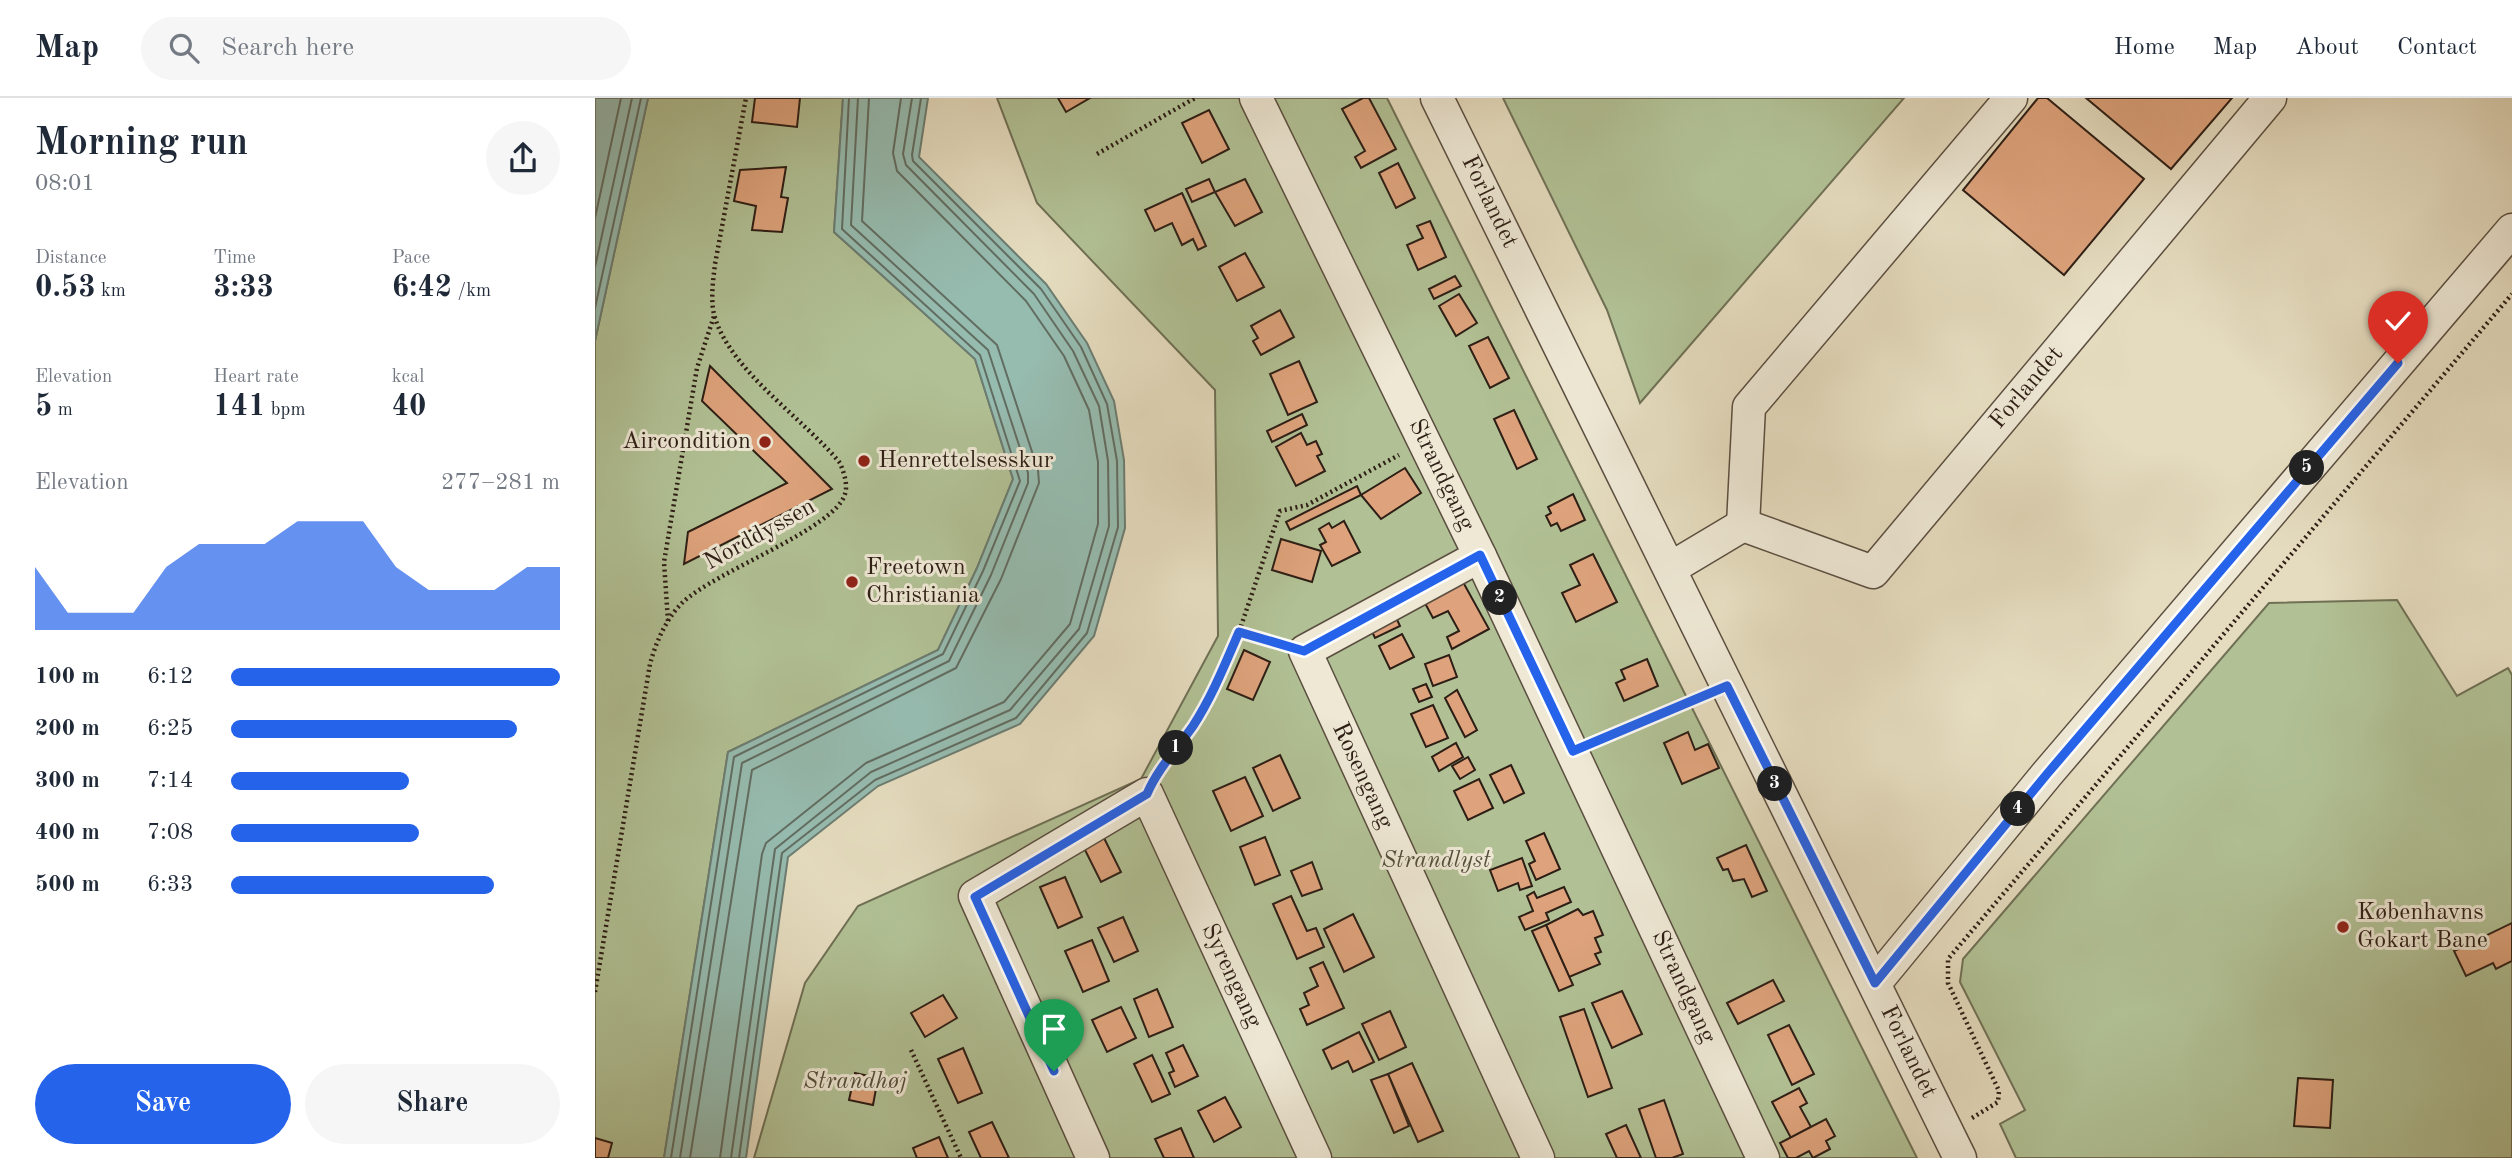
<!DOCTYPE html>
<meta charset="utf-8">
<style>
:root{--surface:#fff;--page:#f6f6f7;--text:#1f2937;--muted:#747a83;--line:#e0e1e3;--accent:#2563eb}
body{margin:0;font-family:"Old Standard TT",serif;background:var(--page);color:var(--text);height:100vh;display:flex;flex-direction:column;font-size:26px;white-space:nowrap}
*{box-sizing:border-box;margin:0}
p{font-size:23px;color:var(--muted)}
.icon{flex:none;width:38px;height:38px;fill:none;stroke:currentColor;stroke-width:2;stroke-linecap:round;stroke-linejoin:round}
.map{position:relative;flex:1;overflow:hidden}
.drawer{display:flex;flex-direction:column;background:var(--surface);width:595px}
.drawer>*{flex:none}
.pin{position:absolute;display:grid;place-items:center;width:60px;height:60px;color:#fff;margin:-72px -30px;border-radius:50% 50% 50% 0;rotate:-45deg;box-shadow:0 0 7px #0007}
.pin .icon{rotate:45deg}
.km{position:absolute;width:35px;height:35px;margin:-18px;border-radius:50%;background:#222;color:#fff;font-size:19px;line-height:35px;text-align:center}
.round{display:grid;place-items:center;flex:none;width:74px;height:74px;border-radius:37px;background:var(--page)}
.head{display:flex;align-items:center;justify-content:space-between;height:119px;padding:0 35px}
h1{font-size:38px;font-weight:600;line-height:52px}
.figures{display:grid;grid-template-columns:repeat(3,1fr);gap:10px;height:119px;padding:7px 35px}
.figures div{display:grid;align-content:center}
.figures b{font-size:30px;font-weight:600}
.figures small{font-size:19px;font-weight:400}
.figures p{font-size:19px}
.chart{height:196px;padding:14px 35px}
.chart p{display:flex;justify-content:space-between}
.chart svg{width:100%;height:126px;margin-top:7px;fill:var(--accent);opacity:.7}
.cta{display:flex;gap:14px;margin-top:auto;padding:14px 35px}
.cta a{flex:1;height:80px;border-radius:42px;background:var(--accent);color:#fff;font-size:28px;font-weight:600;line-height:80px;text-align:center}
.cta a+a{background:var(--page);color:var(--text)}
ul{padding:0 35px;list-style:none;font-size:23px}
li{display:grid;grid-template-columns:112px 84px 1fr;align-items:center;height:52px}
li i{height:18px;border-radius:9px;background:var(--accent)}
header{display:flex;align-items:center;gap:42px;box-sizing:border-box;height:98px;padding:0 35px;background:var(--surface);border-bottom:2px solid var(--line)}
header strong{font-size:33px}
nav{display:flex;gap:38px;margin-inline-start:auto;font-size:24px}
.search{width:490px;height:63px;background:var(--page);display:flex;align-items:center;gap:18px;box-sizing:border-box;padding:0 24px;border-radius:38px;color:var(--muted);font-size:26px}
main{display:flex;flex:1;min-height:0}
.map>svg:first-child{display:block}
</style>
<header>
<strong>Map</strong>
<div class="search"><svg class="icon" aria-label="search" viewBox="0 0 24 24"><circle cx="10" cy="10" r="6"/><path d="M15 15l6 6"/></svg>Search here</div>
<nav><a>Home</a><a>Map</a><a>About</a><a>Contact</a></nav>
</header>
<main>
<section class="drawer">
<div class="head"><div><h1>Morning run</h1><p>08:01</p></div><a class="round"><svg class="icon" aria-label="share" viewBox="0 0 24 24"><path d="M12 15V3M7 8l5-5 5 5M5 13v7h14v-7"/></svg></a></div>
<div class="figures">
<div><p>Distance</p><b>0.53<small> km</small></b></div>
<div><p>Time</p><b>3:33</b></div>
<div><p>Pace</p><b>6:42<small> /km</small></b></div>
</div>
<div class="figures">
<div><p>Elevation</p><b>5<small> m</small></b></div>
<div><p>Heart rate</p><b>141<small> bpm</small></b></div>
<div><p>kcal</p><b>40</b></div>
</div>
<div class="chart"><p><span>Elevation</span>277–281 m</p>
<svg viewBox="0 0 160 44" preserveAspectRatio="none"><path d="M0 44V22L10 38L20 38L30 38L40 22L50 14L60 14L70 14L80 6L90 6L100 6L110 22L120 30L130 30L140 30L150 22L160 22V44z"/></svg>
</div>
<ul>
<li><b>100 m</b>6:12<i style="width:100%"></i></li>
<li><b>200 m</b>6:25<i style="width:87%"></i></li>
<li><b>300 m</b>7:14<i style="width:54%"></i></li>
<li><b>400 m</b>7:08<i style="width:57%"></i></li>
<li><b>500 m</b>6:33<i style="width:80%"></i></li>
</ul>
<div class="cta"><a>Save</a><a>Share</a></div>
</section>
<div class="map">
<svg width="1917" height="1060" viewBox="0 0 1917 1060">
<rect width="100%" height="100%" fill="#e5dcbf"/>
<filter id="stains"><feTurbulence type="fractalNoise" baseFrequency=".00286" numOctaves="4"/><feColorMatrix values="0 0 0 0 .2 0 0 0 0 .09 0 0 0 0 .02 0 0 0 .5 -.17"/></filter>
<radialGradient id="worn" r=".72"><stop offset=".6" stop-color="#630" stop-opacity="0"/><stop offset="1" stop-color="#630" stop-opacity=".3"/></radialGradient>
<g fill="#b1c195" stroke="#6f7055" stroke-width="2">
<polygon points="53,0 248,0 239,134 380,261 418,381 382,470 343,552 133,654 69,1060 0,1060 0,243"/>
<polygon points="402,0 792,0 1322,1060 159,1060 210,885 263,808 546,681 623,538 620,292 442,105"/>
<polygon points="908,0 1309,0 1045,305 1012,212"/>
<polygon points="1802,502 1862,598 1913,570 1917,577 1917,1060 1421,1060 1405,1026 1430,1012 1365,884 1368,861 1674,505"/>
</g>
<g fill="#96bcb0" stroke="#6c7d72" stroke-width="2">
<polygon points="0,0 53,0 0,243"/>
<polygon points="248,0 333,0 324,59 451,186 492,245 519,303 529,362 530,430 499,538 425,626 283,688 193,759 151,1060 69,1060 133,654 343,552 382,470 418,381 380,261 239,134"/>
</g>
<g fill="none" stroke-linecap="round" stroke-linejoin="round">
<g stroke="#626d62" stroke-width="2">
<polyline points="0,120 26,0"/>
<polyline points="0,169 37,0"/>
<polyline points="0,210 46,0"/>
<polyline points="76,1060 139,659 348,556 388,473 425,383 385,257 247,131 254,0"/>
<polyline points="85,1060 147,665 354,563 396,477 433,385 433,375 393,252 256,127 263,0"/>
<polyline points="95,1060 157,672 361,570 406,481 444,385 443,372 402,247 267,123 274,0"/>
<polyline points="125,1060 167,756 171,745 271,665 409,604 475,526 503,426 503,364 494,312 469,258 431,203 302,73 298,55 306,0"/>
<polyline points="136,1060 180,751 276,674 415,612 484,531 514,428 513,363 504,308 478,253 439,196 311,67 308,56 317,0"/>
<polyline points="144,1060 187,755 280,682 421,620 492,535 523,429 522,363 512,306 486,249 446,191 318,63 317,57 326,0"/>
</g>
</g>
<g fill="#dea37c" stroke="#2d1e15" stroke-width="2">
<polygon points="160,0 205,0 202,29 157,24"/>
<polygon points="463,0 495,0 471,14"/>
<polygon points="768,0 774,0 801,51 766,70 760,59 770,53 747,11"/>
<polygon points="1443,0 1452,0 1549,81 1469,177 1368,92"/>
<polygon points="1491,0 1637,0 1576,71"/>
<polygon points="614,12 634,51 607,65 587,25"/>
<polygon points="803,65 820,100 801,110 784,75"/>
<polygon points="191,69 186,99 193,100 187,134 157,132 161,108 139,103 145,72"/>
<polygon points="614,81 620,94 597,104 591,91"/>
<polygon points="650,81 667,114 640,128 620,94"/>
<polygon points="587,95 611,148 603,152 598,141 587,147 577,125 560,133 550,112"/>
<polygon points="835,123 851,159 823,172 812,147 828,140 822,128"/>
<polygon points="650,155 669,189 642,203 624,169"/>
<polygon points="860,178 866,188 839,201 834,191"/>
<polygon points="864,196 882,225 861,238 844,208"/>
<polygon points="685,212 699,239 666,257 658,243 663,240 656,228"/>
<polygon points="893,239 914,280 895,290 874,248"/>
<polygon points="704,263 722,304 693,317 675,276"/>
<polygon points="115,268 237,391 89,466 93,434 192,385 107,303"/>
<polygon points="919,312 942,361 922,371 899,321"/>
<polygon points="707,316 712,327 677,344 672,333"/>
<polygon points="706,335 712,347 721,343 727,356 722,358 730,373 701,388 681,349"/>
<polygon points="810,370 826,395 786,421 766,397"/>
<polygon points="762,388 766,397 695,432 691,424"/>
<polygon points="978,396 990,422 966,433 962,425 956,428 951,418 956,415 953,409"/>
<polygon points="749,423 765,454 737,468 725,447 731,444 724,431 734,425 737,430"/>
<polygon points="686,441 726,453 717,484 677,472"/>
<polygon points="998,456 1022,504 981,524 967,495 985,487 975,467"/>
<polygon points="863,475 894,531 857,551 852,539 864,533 853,513 838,520 825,496"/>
<polygon points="799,515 805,528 780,540 774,527"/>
<polygon points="807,536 819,559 795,571 784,548"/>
<polygon points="649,552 675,564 658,602 632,591"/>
<polygon points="854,557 862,579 838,588 830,566"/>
<polygon points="1052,561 1063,588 1029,603 1021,585 1030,581 1026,572"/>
<polygon points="831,586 837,599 824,604 818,591"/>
<polygon points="862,592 882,632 870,639 850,600"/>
<polygon points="838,607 853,640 831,649 816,616"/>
<polygon points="1093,634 1100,652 1113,646 1124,670 1087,686 1069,645"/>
<polygon points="861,645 868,659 844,673 837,659"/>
<polygon points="685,657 705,700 678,713 658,670"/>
<polygon points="873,659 880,672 865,681 857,668"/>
<polygon points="916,667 929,695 909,705 895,677"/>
<polygon points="650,679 668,718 636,733 618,693"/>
<polygon points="884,681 898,710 873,722 859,693"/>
<polygon points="949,735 965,771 941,782 934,766 940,763 931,743"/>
<polygon points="670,739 685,777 660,787 645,749"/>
<polygon points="509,740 526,774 506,784 489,750"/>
<polygon points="1151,747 1172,793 1157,799 1149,781 1138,783 1133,771 1128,772 1122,760"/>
<polygon points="927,760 937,788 925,792 923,785 903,793 895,772"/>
<polygon points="717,764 727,791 707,798 696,773"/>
<polygon points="470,779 487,819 463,830 445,789"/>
<polygon points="969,789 976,804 951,815 954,822 930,832 924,819 938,813 932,798 939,794 942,800"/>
<polygon points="696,798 712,833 721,830 729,849 702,861 678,806"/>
<polygon points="983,811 988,817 998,813 1008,837 1000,840 1006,854 1000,856 1005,866 974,879 951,827"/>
<polygon points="758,816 779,859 749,874 729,831"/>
<polygon points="528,819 543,853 519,864 503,830"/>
<polygon points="1917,825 1917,863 1901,871 1898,865 1871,878 1859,853"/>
<polygon points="951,827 978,887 964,893 937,833"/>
<polygon points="497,842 514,883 488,894 470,853"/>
<polygon points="728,864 749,910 712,927 705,911 714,907 709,895 723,888 715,870"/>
<polygon points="1178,882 1189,903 1143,926 1132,905"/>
<polygon points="562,891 578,929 554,939 539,901"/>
<polygon points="1027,893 1047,936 1017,950 997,905"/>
<polygon points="348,897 362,920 330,939 316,915"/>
<polygon points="526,909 541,940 512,954 497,922"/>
<polygon points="989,911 1017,990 993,999 965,919"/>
<polygon points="795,913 811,949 784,962 767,926"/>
<polygon points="1194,927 1219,976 1197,987 1173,937"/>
<polygon points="764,934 779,964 758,974 753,963 737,971 728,952"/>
<polygon points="588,947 603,978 580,989 574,975 579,973 571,955"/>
<polygon points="368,950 387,995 363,1005 343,961"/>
<polygon points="557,957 575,996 557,1004 539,966"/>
<polygon points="817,965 848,1033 823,1044 793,976"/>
<polygon points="260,975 283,980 278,1007 254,1002"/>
<polygon points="793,976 814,1028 799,1035 776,982"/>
<polygon points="1703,980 1738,982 1735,1030 1699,1028"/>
<polygon points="1204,990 1212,1005 1205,1009 1216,1029 1196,1040 1177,1004"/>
<polygon points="630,999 646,1029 619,1044 603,1013"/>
<polygon points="1069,1002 1088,1056 1077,1060 1061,1060 1044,1011"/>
<polygon points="1231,1021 1240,1038 1231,1043 1235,1051 1218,1060 1214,1053 1201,1060 1193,1060 1185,1045"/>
<polygon points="397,1024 414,1060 386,1060 374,1034"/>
<polygon points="1031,1027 1046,1060 1022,1060 1011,1036"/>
<polygon points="586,1030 599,1060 569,1060 560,1041"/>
<polygon points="344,1039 353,1060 322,1060 318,1050"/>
<polygon points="0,1040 17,1045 13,1060 0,1060"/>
</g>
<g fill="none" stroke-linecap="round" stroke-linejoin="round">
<g stroke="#5b4e40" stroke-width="35">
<g id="minor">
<polyline points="661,0 885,458 1168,1060"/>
<polyline points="842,0 1365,1060"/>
<polyline points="1148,427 1278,474 1675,0"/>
<polyline points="1148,427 1154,309 1416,0"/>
<polyline points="885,458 710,553 943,1060"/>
<polyline points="1076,470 1148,427"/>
<polyline points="1280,885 1452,676 1917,132"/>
<polyline points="498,1060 380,798 552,696 720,1060"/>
</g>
</g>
<g stroke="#2d1e15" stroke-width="4.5" stroke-dasharray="2 3.5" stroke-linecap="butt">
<polyline points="502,56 600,0"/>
<polyline points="73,523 69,464 102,270 119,218"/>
<polyline points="644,534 682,545"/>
<polyline points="1004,642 1106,600"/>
<polyline points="565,671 611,607 644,534 685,413 712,407 804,357"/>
<path d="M 0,894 L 55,566 C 61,544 71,521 87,505 C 120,473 240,431 250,396 C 253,386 249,375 245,365 C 209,321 137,274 120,220 C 115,203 118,184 120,166 L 151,0"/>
<polyline points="316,952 366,1060"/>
<polyline points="1377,1020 1403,1004 1404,993 1353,885 1353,861 1917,196"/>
</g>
<use href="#minor" stroke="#eee8d5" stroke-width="32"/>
</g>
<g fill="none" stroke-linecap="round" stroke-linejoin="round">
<g stroke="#fff" stroke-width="14">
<path id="route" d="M 459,973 L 380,799 L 552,696 C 563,670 582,651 598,628 C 617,599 630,566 644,534 L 709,553 L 885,457 L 978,653 L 1132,588 L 1280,885 L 1452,676 L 1803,265"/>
</g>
<use href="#route" stroke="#2563eb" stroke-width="9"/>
</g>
<g fill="#8f2418" stroke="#eee8d5" stroke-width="2.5">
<circle cx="170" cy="344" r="7"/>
<circle cx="269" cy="363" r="7"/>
<circle cx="257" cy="484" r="7"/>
<circle cx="1748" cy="829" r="7"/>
</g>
<g text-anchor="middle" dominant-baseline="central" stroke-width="6" stroke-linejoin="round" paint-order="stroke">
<g font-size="24" fill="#2d1e15" stroke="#eee8d5">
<text transform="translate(894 104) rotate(64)">Forlandet</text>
<text transform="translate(1432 290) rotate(-50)">Forlandet</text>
<text transform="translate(846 377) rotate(64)">Strandgang</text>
<text transform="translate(165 437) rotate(-29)">Norddyssen</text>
<text transform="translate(767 678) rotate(65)">Rosengang</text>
<text transform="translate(636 878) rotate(65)">Syrengang</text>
<text transform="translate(1088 889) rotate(65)">Strandgang</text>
<text transform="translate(1313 954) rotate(64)">Forlandet</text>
</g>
<g font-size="24" fill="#2d1e15" stroke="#eee8d5" text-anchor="start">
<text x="156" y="344" text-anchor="end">Aircondition</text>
<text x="283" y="363">Henrettelsesskur</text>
<text x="271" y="470">Freetown<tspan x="271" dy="28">Christiania</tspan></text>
<text x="1762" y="815">Københavns<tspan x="1762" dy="28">Gokart Bane</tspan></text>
</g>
<g font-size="24" font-style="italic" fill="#554f3b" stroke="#eee8d5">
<text x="841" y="763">Strandlyst</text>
<text x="260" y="984">Strandhøj</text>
</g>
</g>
<rect width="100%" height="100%" filter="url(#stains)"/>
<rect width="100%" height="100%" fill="url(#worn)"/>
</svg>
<div class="pin" style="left:459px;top:973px;background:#1e9e55"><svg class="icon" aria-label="arrive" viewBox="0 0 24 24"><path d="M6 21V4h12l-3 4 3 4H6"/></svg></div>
<div class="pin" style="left:1803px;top:265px;background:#d93025"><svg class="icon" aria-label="check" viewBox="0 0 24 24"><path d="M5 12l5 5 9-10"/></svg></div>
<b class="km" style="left:581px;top:650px">1</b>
<b class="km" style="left:905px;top:500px">2</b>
<b class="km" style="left:1180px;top:686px">3</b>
<b class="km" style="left:1423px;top:711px">4</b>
<b class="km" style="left:1712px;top:370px">5</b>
</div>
</main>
